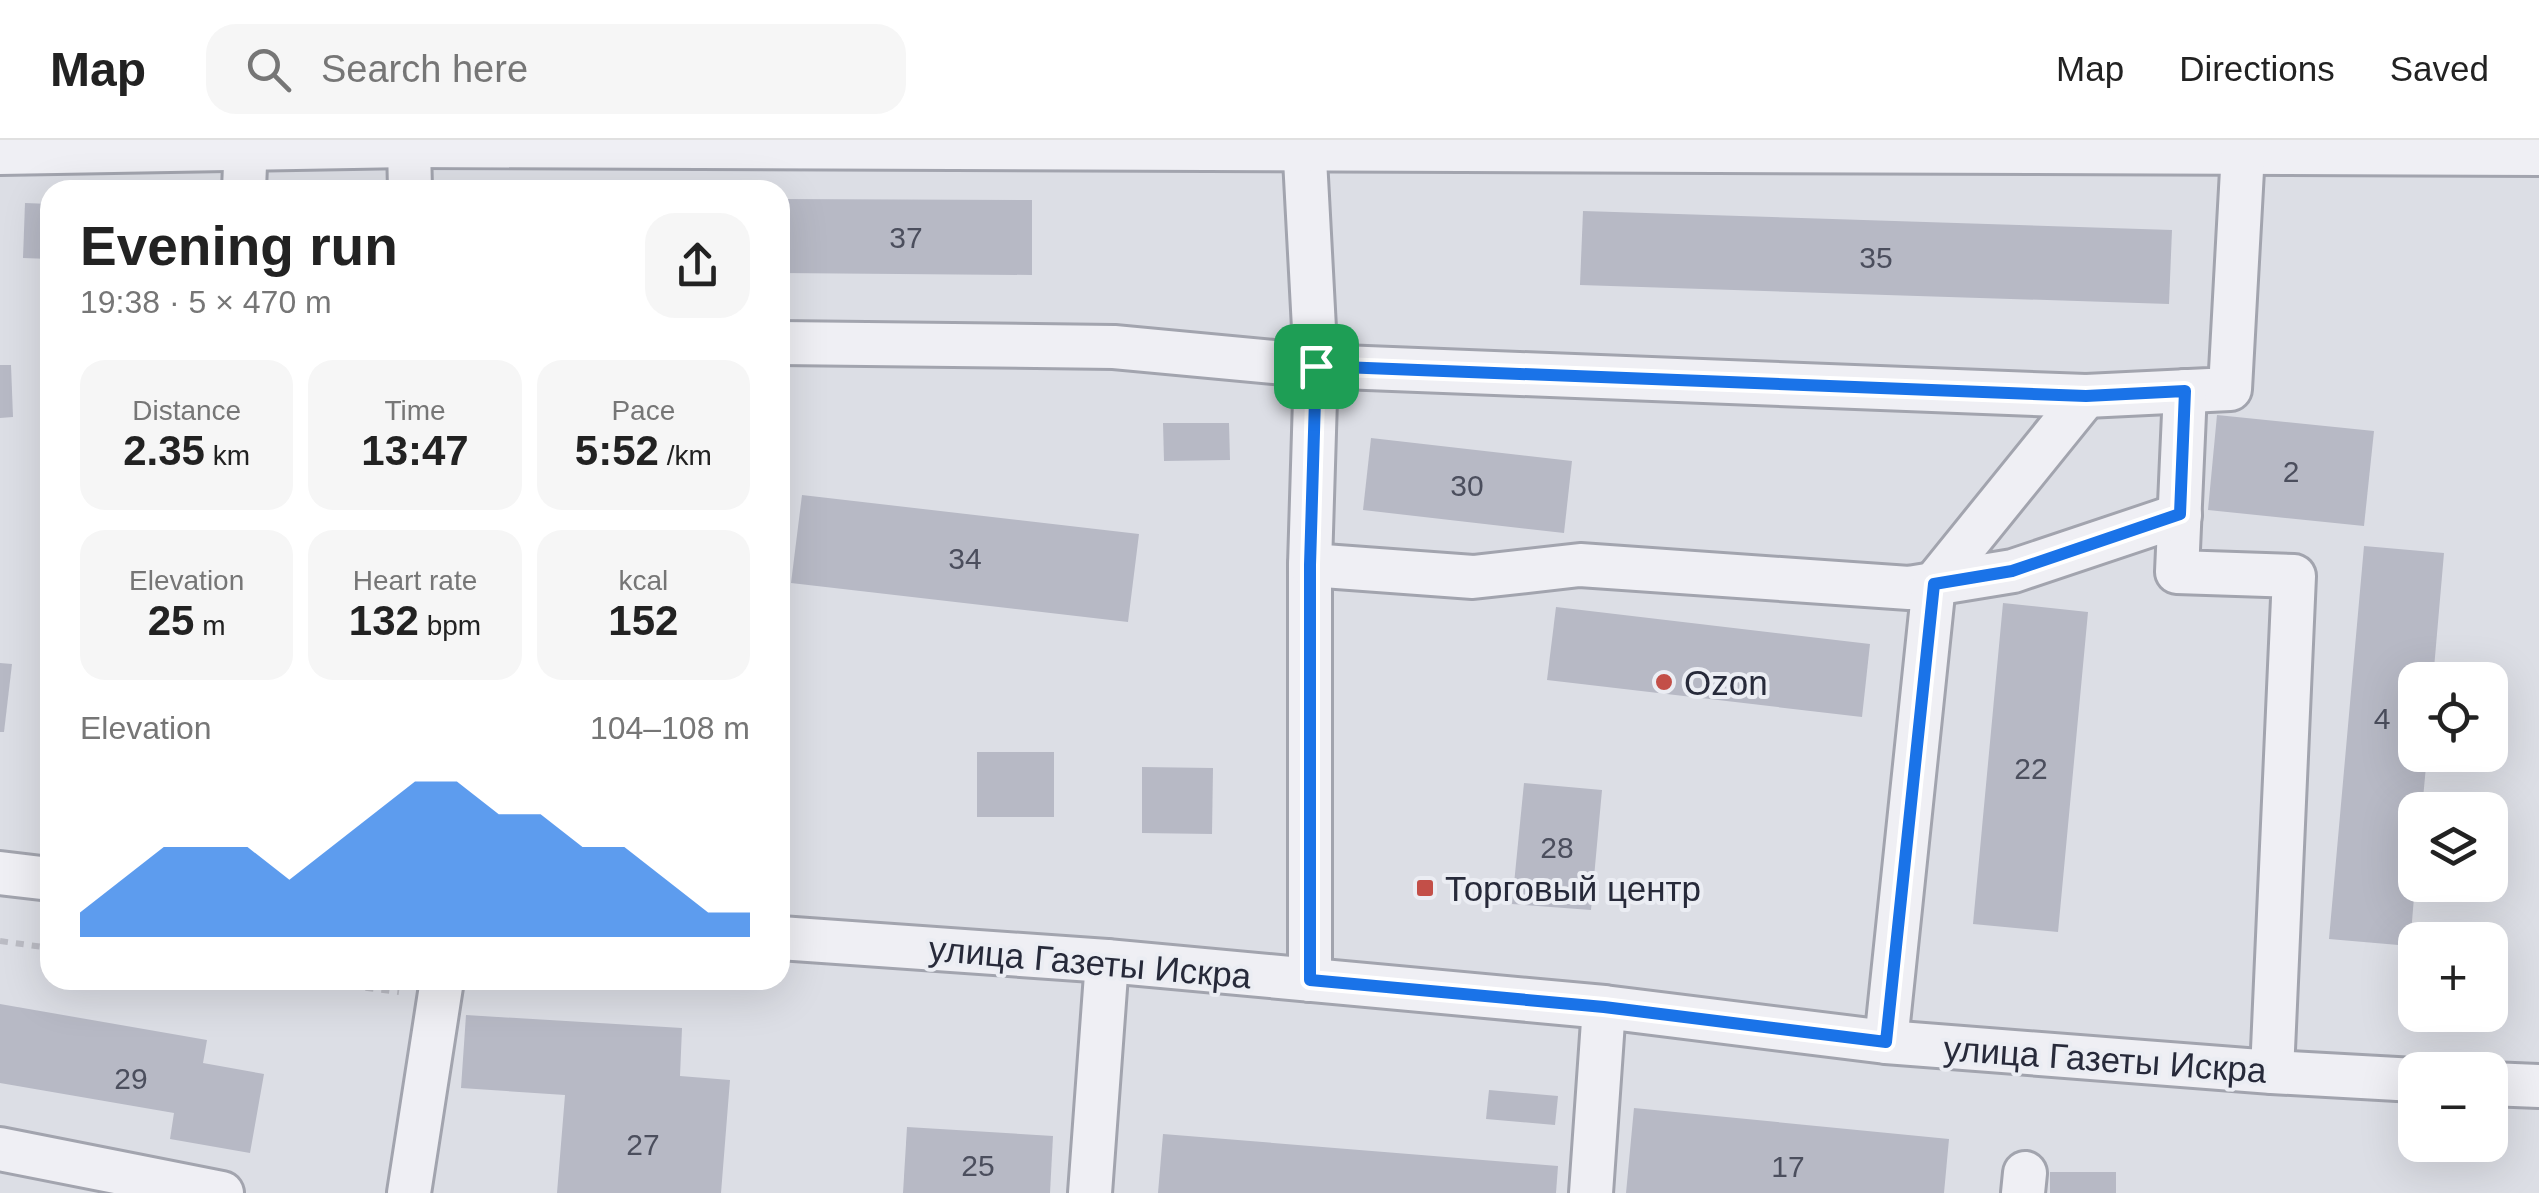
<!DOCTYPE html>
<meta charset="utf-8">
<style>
:root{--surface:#fff;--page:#f6f6f6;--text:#222;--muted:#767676;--line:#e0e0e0;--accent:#1a73e8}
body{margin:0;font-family:Helvetica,sans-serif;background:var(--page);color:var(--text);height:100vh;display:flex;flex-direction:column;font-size:38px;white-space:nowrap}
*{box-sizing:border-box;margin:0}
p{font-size:32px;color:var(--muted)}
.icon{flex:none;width:55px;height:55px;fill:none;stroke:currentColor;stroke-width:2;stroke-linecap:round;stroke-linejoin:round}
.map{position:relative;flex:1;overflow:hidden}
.details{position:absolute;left:40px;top:40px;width:750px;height:810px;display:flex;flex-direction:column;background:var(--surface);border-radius:30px;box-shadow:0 10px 40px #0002}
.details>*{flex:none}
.tools{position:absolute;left:2398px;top:522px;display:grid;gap:20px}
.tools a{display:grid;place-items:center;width:110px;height:110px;border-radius:20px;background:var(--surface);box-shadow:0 10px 40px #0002;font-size:50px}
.pin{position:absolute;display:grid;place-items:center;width:85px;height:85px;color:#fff;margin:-42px;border-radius:20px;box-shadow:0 5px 15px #0006}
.round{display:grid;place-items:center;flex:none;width:105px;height:105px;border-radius:30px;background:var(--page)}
.headline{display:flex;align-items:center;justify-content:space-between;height:170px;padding:0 40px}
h1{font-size:55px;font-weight:700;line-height:75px}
.metrics{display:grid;grid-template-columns:repeat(3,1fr);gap:15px;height:170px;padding:10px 40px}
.metrics div{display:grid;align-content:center;border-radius:25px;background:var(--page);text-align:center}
.metrics b{font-size:42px;font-weight:700}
.metrics small{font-size:28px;font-weight:400}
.metrics p{font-size:28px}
.chart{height:280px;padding:20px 40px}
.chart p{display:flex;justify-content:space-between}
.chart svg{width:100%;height:180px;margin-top:10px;fill:var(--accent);opacity:.7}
header{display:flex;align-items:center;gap:60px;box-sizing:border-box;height:140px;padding:0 50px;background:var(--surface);border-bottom:2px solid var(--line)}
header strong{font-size:48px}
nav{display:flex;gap:55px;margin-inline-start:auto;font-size:35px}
.search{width:700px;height:90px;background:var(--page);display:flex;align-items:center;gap:25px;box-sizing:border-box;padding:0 35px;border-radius:30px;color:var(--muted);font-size:38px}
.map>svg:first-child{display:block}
</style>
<header>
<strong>Map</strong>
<div class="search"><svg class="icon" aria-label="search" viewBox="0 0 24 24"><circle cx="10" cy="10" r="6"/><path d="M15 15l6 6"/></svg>Search here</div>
<nav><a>Map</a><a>Directions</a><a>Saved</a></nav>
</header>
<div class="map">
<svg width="2539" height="1053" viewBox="0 0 2539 1053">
<rect width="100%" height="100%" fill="#dcdee5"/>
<g fill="#b7b9c5">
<polygon points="780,59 1032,60 1032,135 780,133"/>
<polygon points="25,63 50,64 50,119 23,118"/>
<polygon points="1583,71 2172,90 2169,164 1580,145"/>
<polygon points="0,225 11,225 13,277 0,278"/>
<polygon points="2217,275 2374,291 2364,386 2208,370"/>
<polygon points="1163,283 1229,283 1230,320 1164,321"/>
<polygon points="1371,298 1572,321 1564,393 1363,370"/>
<polygon points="802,355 1139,394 1128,482 791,443"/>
<polygon points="2364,406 2444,413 2433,540 2415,540 2415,615 2427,615 2422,670 2415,670 2415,745 2410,806 2329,799"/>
<polygon points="2003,463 2088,472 2058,792 1973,784"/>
<polygon points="1556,467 1870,504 1862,577 1547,540"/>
<polygon points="0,523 12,524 4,592 0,592"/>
<rect x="977" y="612" width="77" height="65"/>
<polygon points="1142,627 1213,628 1212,694 1142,693"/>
<polygon points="1524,643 1602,650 1591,770 1512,764"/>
<polygon points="0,864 207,900 203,923 264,934 250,1013 170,999 174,973 0,943"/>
<polygon points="466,875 682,888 680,936 730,940 721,1053 557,1053 565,955 461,948"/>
<polygon points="1489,950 1558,956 1555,985 1486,979"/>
<polygon points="1634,968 1949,999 1944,1053 1626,1053"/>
<polygon points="907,987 1053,996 1050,1053 903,1053"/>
<polygon points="1163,994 1558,1026 1556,1053 1158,1053"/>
<rect x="2050" y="1032" width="66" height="21"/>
</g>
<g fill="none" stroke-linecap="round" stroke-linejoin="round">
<g stroke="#a2a4ae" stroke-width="48">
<g id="minor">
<polyline points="1304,0 1316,226 1310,425 1310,840"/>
<polyline points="409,6 410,50"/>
<polyline points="0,13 409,6 2539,14"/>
<polyline points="244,50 246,0"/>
<polyline points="780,203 1114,207 1316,226 2086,256 2230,249 2243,12"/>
<polyline points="2185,251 2177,432 2294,436 2272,932"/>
<polyline points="1310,425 1473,437 1580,425 1909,448 2013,431 2180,375"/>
<polyline points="0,733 50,739"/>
<polyline points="780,798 1107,821 1604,867 1886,902 2272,932 2415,940"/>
<polyline points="1886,902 1934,444 2086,256"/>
<polyline points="2490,944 2539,946"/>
<polyline points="0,1009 222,1053"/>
<polyline points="409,1053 442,840"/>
<polyline points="1090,1053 1107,821"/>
<polyline points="1591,1053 1604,867"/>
<polyline points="2023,1053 2025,1033"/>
</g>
</g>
<g stroke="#bbbcc4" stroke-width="6" stroke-dasharray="8 8" stroke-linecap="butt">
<polyline points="0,801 50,808"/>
<polyline points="302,840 399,852"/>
</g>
<use href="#minor" stroke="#efeff4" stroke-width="42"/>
</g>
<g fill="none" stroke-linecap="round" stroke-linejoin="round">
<g stroke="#fff" stroke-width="20">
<polygon id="route" points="1316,226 2086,256 2185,251 2180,374 2012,431 1934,444 1886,902 1604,867 1310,840 1310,425"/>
</g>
<use href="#route" stroke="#1a73e8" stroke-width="12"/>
</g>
<g fill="#c34f48" stroke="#ebedf3" stroke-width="4">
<circle cx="1664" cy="542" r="10"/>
<rect x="1415" y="738" width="20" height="20" rx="5"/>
</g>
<g text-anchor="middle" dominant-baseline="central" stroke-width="8" stroke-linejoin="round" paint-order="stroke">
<g font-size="30" fill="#4b4e5d">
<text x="906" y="97">37</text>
<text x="1876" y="117">35</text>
<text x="2291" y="331">2</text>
<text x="1467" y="345">30</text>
<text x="965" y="418">34</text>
<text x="2382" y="578">4</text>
<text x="2031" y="628">22</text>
<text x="1557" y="707">28</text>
<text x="131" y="938">29</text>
<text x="643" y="1004">27</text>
<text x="978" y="1025">25</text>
<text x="1788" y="1026">17</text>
</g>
<g font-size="35" fill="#272a3a" stroke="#ebedf3" text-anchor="start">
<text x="1684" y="542">Ozon</text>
<text x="1445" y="748">Торговый центр</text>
</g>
<g font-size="35" fill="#272a3a" stroke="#ebedf3">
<text transform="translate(1090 822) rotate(5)">улица Газеты Искра</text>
<text transform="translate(2105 919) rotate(4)">улица Газеты Искра</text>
</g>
</g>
</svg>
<div class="tools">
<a><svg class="icon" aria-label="locate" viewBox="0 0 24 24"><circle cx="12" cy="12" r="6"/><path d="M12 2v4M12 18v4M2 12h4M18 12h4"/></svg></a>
<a><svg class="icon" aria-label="layers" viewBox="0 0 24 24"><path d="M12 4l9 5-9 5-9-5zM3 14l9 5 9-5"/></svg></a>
<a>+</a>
<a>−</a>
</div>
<div class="pin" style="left:1316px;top:226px;background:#1e9e55"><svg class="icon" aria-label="arrive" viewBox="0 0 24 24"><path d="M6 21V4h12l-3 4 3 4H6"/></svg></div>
<section class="details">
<div class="headline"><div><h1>Evening run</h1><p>19:38 · 5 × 470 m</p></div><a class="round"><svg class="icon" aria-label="share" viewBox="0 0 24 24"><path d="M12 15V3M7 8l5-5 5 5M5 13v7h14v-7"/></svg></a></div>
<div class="metrics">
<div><p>Distance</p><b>2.35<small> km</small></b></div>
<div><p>Time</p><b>13:47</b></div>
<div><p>Pace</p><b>5:52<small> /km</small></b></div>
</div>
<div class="metrics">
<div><p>Elevation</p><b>25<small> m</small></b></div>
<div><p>Heart rate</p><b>132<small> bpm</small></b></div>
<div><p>kcal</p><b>152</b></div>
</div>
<div class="chart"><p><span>Elevation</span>104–108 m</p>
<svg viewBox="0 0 160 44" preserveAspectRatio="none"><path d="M0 44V38L10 30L20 22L30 22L40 22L50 30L60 22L70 14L80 6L90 6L100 14L110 14L120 22L130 22L140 30L150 38L160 38V44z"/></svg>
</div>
</section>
</div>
